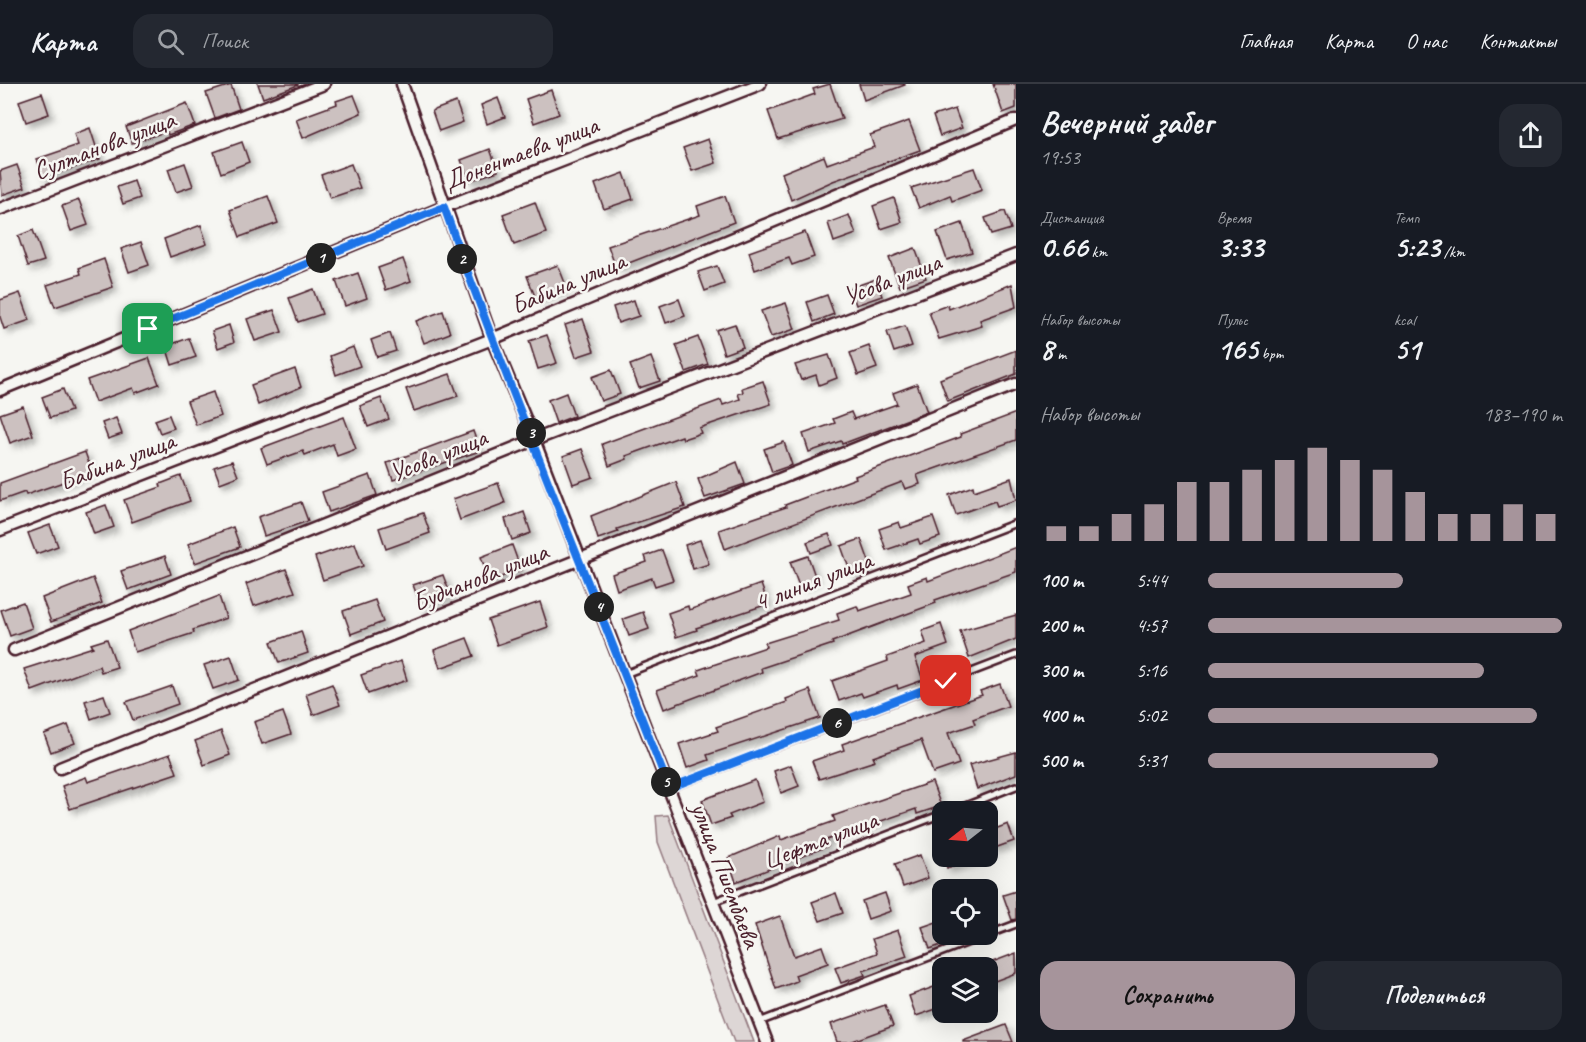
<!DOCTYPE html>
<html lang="ru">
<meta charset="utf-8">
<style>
:root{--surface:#171b24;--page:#242831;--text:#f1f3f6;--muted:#9ea1a6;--line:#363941;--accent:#a6949b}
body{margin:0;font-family:Caveat,sans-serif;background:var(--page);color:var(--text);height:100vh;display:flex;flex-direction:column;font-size:22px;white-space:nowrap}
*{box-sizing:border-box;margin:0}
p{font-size:20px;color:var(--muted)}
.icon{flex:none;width:33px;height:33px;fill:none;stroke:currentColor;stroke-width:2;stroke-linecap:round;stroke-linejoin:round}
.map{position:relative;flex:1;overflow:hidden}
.drawer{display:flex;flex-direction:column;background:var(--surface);width:570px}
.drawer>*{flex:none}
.needle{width:39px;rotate:253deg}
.fabs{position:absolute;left:932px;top:717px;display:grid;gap:12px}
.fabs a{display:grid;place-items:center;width:66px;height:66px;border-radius:12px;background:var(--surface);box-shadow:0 6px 24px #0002;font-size:30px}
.pin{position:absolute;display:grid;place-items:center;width:51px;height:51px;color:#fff;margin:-26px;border-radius:12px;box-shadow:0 3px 9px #0006}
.km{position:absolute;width:30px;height:30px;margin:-15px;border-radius:50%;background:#222;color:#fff;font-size:16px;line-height:30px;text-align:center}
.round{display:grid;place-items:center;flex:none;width:63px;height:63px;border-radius:18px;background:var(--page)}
.headline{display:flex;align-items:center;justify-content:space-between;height:102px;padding:0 24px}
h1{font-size:33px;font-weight:700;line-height:45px}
.stats{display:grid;grid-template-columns:repeat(3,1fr);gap:9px;height:102px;padding:6px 24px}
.stats div{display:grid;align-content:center}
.stats b{font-size:30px;font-weight:700}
.stats small{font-size:16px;font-weight:400}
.stats p{font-size:16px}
.chart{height:168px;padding:12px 24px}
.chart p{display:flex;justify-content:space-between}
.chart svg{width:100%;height:108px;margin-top:6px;stroke:var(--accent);stroke-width:6}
.action{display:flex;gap:12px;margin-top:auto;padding:12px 24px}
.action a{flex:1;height:69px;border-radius:18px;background:var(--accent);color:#111;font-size:24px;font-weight:700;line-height:69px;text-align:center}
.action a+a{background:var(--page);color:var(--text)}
ul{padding:0 24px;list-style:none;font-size:20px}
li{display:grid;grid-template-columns:96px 72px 1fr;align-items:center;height:45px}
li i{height:15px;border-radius:8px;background:var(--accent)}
header{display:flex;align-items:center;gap:36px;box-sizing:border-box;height:84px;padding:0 30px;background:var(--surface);border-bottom:2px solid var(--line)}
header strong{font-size:28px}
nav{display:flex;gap:33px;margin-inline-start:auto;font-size:21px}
.search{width:420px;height:54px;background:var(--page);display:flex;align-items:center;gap:15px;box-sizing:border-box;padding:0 21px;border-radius:18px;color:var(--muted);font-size:22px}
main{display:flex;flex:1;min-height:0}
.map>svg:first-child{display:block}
</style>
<header>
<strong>Карта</strong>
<div class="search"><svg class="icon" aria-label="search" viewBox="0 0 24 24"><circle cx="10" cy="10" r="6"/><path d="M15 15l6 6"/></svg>Поиск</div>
<nav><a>Главная</a><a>Карта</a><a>О нас</a><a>Контакты</a></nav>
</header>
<main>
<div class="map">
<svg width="1016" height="958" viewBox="0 0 1016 958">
<defs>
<filter id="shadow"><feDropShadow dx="4.5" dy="4.5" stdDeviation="3" flood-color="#0004"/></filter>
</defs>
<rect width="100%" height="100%" fill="#f6f6f2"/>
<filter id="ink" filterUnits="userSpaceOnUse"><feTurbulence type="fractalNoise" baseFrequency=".0167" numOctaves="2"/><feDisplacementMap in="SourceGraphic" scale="12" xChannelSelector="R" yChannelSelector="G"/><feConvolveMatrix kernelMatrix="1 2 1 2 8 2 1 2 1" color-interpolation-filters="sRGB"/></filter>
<g filter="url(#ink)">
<polygon fill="#ddd6d5" stroke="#947a80" stroke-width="1.5" points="668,731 754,958 734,958 658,758 656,732"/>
<g fill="#ccc1c0" stroke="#4a1f2b" stroke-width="1.5" filter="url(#shadow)">
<polygon points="258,0 298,0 298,1 263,14"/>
<polygon points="830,0 842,35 778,55 768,27 815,10 813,5"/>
<polygon points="859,0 905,0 905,1 864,16"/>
<polygon points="993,0 1016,0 1016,24 1003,29"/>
<polygon points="231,1 239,25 215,34 206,9"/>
<polygon points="551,6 559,30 534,39 526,15"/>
<polygon points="42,9 49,30 26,38 19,17"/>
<polygon points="354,11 361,29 303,54 296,35 337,20 336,17"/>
<polygon points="498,14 505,33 487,40 481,21"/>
<polygon points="456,18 463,38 439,47 432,27"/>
<polygon points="187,19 195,41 168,51 167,47 132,59 126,43"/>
<polygon points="955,25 962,44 940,52 933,32"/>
<polygon points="909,37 920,66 833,97 791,116 782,89 824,72 827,80 874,63 870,51"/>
<polygon points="90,44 100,75 43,94 37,75 78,61 74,50"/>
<polygon points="708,55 716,79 692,87 683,64"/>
<polygon points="242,58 249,78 221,89 214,68"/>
<polygon points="490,65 498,87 469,97 461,76"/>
<polygon points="185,79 193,102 176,108 168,85"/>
<polygon points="351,80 360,104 330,114 321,91"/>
<polygon points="17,81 25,103 2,111 0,87"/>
<polygon points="974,84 982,106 952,117 950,111 919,124 911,104"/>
<polygon points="624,89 633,115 604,125 595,100"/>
<polygon points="134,97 140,114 123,120 117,103"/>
<polygon points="268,112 278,139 240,153 230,126"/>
<polygon points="725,112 734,138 616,184 608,162 700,131 697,122"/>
<polygon points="894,114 902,138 881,145 873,122"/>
<polygon points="79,116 88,141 71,147 62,122"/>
<polygon points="535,118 546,149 514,161 503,130"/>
<polygon points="1005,127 1011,145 991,151 985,134"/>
<polygon points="849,131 856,150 834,158 828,139"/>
<polygon points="962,139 972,168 947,176 937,148"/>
<polygon points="201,141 207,160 170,173 164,155"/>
<polygon points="33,146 44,177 28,182 18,152"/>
<polygon points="805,148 814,173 792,181 789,174 755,186 749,168"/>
<polygon points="141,158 149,181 129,188 121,165"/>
<polygon points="915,164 926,194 900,203 889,174"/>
<polygon points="104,175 113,203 55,223 47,201 81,190 79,184"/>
<polygon points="403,175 411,197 386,206 378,184"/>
<polygon points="558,181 567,204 536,215 527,192"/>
<polygon points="717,182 724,200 705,207 698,188"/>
<polygon points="358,189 367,214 345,222 336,197"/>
<polygon points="876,195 882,212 856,221 850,204"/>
<polygon points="1012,200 1016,223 980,236 982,242 939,255 929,228 948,221 949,225"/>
<polygon points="313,205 322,230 298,238 289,214"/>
<polygon points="20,209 30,236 4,245 0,233 0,216"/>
<polygon points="827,211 834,230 814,238 807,218"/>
<polygon points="679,215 685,232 666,239 660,222"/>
<polygon points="634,216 639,232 618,239 613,223"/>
<polygon points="786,219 795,245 771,253 761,227"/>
<polygon points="274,226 282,248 255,257 247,235"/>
<polygon points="443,227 450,249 424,259 416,237"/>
<polygon points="583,235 594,267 576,273 565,241"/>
<polygon points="735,240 743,263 724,270 716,246"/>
<polygon points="229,241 234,258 218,264 212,247"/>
<polygon points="905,242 912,262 894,268 887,248"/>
<polygon points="390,249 396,267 377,273 371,256"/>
<polygon points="547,251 557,279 538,285 529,257"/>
<polygon points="698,253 708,280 686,288 676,261"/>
<polygon points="189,254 196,273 172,281 166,262"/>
<polygon points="869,262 877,284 858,291 850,269"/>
<polygon points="353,263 360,282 336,291 330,272"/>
<polygon points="1016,266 1016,290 948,317 940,295"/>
<polygon points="829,271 837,294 819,301 816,291 801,296 795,281"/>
<polygon points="651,273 660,297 639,304 630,281"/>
<polygon points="149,274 159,300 135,309 133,304 95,318 87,296"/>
<polygon points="295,285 301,303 258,321 251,301"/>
<polygon points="611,286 620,310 601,317 592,293"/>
<polygon points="450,290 458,312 414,327 406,305"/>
<polygon points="763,297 771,320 699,344 701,349 683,355 682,352 626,372 627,375 609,382 602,360 721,316 723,321 740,315 738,310 743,308 742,304"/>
<polygon points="917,300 927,328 842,360 841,357 809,368 803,350 835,339 833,335 851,328 854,335 897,320 893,309"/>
<polygon points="63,305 71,327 50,334 42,313"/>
<polygon points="213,308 221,332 196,341 187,317"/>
<polygon points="566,309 574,332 556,339 548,316"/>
<polygon points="381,314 389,335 368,343 360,322"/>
<polygon points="23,322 33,351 10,359 0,330"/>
<polygon points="1016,329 1016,356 917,391 920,400 905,405 902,398 725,465 719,446 786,423 785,421 856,394 855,392 961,353 960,350"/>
<polygon points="169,331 174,344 160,349 155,336"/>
<polygon points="344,333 356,365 337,372 333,360 305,371 303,367 267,380 261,364"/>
<polygon points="116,334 122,350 108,355 102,339"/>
<polygon points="473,347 480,367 393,396 387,379"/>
<polygon points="784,358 792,381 772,388 764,365"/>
<polygon points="582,365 593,393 573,400 563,372"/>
<polygon points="85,368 92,388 26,411 25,408 0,417 0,399"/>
<polygon points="232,377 238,392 220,399 214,383"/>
<polygon points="737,378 745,400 705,414 698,395"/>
<polygon points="370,391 377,411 329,428 322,408"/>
<polygon points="181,392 190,417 132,438 124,416 161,403 160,400"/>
<polygon points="1011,394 1016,416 997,422 995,417 956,431 949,411 973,402 974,407"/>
<polygon points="676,398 685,423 617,445 618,448 598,455 591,432"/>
<polygon points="498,399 505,419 460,436 453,415"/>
<polygon points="301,418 308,437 264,452 258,433"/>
<polygon points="106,421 114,443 94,450 86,428"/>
<polygon points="524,428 531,449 512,456 505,435"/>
<polygon points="423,429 430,449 386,465 379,444"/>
<polygon points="933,433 940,453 920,460 918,455 886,466 879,445 899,438 901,444"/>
<polygon points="50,441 58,462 36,470 28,449"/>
<polygon points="233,443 240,463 195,479 188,460"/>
<polygon points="829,450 833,461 811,469 807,458"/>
<polygon points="861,455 871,483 851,490 841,462"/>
<polygon points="700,456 709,480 693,485 685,461"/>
<polygon points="355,459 363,482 323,496 315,473"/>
<polygon points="512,461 521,486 489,497 481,473"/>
<polygon points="1016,463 1016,488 935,516 936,519 832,558 833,560 761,584 762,588 664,625 657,606 700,591 698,586 766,563 765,559 839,536 837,529 857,522 859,527 911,509 908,500 927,493 928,497"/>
<polygon points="662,466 673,496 655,502 652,494 617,506 612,490 647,478 645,472"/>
<polygon points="165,472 171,490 128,506 121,487"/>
<polygon points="808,472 816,495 799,502 790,478"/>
<polygon points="286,485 295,508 254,522 246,500"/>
<polygon points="443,491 451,512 421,522 413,501"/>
<polygon points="93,494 102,519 51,538 42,514"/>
<polygon points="761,500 768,520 696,544 697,546 676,553 668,529 688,522 689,526"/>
<polygon points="219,512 226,534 193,546 194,549 135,568 128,547"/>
<polygon points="375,516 383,538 351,550 343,527"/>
<polygon points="23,518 32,544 10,552 1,526"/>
<polygon points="540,518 548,543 497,561 488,536"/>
<polygon points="643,528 649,545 629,552 623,535"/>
<polygon points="1016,531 1016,555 969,574 960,547"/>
<polygon points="941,540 948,561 915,573 923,596 898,605 897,601 863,613 861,609 839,617 832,597 888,577 887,573 926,559 922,547"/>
<polygon points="301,547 308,569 279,579 271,558"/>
<polygon points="467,554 474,572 440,584 434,566"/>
<polygon points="107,555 117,583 101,588 99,582 32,607 24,585 93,563 91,560"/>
<polygon points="231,572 239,596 213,605 204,581"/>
<polygon points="401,577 407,596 368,610 361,591"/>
<polygon points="332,600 340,621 313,631 306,610"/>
<polygon points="1000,600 1008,622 973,635 975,640 948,649 959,680 933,689 921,656 873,673 875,677 819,695 812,677 844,666 842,660 982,611 980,607"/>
<polygon points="172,602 178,620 133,636 126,618"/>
<polygon points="810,606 820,634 707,671 709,676 687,684 679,660 718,647 716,643 787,618 786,615"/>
<polygon points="104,611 110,628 91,635 85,617"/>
<polygon points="283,628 291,650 262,660 254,638"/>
<polygon points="68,641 75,659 51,668 44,650"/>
<polygon points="221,647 230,671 204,681 195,657"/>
<polygon points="1016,668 1016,690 977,705 969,681"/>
<polygon points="170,670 177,689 70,725 62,702 86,693 88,698"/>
<polygon points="791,681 799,702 781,709 774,687"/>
<polygon points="755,696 763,718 729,731 731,734 711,741 702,716"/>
<polygon points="932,698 941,722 917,730 916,725 826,756 828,762 736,798 728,774 780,752 781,756 835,737 833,732"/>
<polygon points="1008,740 1014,757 992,765 987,748"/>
<polygon points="920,771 928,794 903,803 895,780"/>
<polygon points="943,772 977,772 977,774 947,784"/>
<polygon points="1016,807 1016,835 1012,836 1003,811"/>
<polygon points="836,809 843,829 820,837 812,818"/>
<polygon points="885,809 891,827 868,835 862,817"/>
<polygon points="780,832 794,872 822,862 828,879 795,891 797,897 776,905 755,841"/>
<polygon points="942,836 942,850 966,852 930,865 922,843"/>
<polygon points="898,846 907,872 863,887 865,891 841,899 835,884 877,869 872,855"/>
<polygon points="1016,869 1016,889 987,900 987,880"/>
<polygon points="942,900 942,923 916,932 909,912"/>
<polygon points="885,921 893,942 850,958 837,958 831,940"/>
<polygon points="1006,941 1013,958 963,958 963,957"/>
</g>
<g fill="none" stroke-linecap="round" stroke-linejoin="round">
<g stroke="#4a1f2b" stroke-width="10">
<g id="service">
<polyline points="625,590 1016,439"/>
<polyline points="669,704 1016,571"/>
<polyline points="950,728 1016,702"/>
<polyline points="713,818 942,730"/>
<polyline points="759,938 1016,840"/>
</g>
</g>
<g stroke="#4a1f2b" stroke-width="15">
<g id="minor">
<polyline points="402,0 492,255 534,356 767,958"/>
<polyline points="0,125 324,0"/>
<polyline points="0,306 444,123 760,0"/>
<polyline points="0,446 492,255 1016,36"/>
<polyline points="14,566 534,356 1016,171"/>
<polyline points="60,684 1016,300"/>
</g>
</g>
<use href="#service" stroke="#f6f6f2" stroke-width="5"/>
<use href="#minor" stroke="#f6f6f2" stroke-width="10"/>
</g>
</g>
<g fill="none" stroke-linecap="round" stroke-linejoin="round" filter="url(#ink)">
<g stroke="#fff" stroke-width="12">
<path id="route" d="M 148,245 L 444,123 C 514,319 594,511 669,704 L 946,597"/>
</g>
<use href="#route" stroke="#1a73e8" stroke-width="8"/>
</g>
<g text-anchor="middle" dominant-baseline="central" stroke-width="5" stroke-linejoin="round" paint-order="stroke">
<g font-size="26" fill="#4a1f2b" stroke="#f6f6f2">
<text transform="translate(104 61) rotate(-21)">Султанова улица</text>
<text transform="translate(521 69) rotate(-21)">Донентаева улица</text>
<text transform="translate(892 195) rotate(-21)">Усова улица</text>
<text transform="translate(568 199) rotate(-23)">Бабина улица</text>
<text transform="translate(438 371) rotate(-22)">Усова улица</text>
<text transform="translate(117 377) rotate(-21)">Бабина улица</text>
<text transform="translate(480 493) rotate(-22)">Будчанова улица</text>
<text transform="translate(813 497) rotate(-21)">4 линия улица</text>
<text transform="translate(820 756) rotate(-21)">Цефта улица</text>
<text transform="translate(726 791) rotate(69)">улица Пшембаева</text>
</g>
</g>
</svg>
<div class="fabs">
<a><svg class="needle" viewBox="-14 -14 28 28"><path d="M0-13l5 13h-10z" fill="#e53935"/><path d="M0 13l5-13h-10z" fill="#9ea1a6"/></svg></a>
<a><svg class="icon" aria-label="locate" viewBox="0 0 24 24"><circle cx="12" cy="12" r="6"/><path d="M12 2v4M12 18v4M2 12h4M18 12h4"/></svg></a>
<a><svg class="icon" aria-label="layers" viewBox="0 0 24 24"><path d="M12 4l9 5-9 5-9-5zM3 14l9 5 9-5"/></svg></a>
</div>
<div class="pin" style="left:148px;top:245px;background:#1e9e55"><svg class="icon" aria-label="arrive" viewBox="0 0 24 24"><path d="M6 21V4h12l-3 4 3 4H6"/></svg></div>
<div class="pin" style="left:946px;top:597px;background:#d93025"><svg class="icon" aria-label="check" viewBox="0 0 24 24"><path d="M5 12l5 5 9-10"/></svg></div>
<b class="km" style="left:321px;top:174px">1</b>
<b class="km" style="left:462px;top:175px">2</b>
<b class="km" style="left:531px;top:349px">3</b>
<b class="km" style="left:599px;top:523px">4</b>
<b class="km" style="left:666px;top:698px">5</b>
<b class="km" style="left:837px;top:639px">6</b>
</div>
<section class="drawer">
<div class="headline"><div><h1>Вечерний забег</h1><p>19:53</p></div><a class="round"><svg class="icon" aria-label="share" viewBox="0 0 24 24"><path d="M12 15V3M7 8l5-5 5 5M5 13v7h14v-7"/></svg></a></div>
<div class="stats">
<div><p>Дистанция</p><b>0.66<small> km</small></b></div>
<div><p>Время</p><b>3:33</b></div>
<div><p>Темп</p><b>5:23<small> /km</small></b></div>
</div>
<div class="stats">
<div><p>Набор высоты</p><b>8<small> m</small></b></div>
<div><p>Пульс</p><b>165<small> bpm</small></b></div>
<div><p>kcal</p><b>51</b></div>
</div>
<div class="chart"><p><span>Набор высоты</span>183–190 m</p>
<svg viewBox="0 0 160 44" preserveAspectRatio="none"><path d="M5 44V38M15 44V38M25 44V33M35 44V29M45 44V20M55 44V20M65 44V15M75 44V11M85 44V6M95 44V11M105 44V15M115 44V24M125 44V33M135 44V33M145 44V29M155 44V33"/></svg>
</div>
<ul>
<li><b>100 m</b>5:44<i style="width:55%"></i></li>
<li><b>200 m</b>4:57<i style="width:100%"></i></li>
<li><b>300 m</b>5:16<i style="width:78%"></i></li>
<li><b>400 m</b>5:02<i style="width:93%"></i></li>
<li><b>500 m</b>5:31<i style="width:65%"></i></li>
</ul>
<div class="action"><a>Сохранить</a><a>Поделиться</a></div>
</section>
</main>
